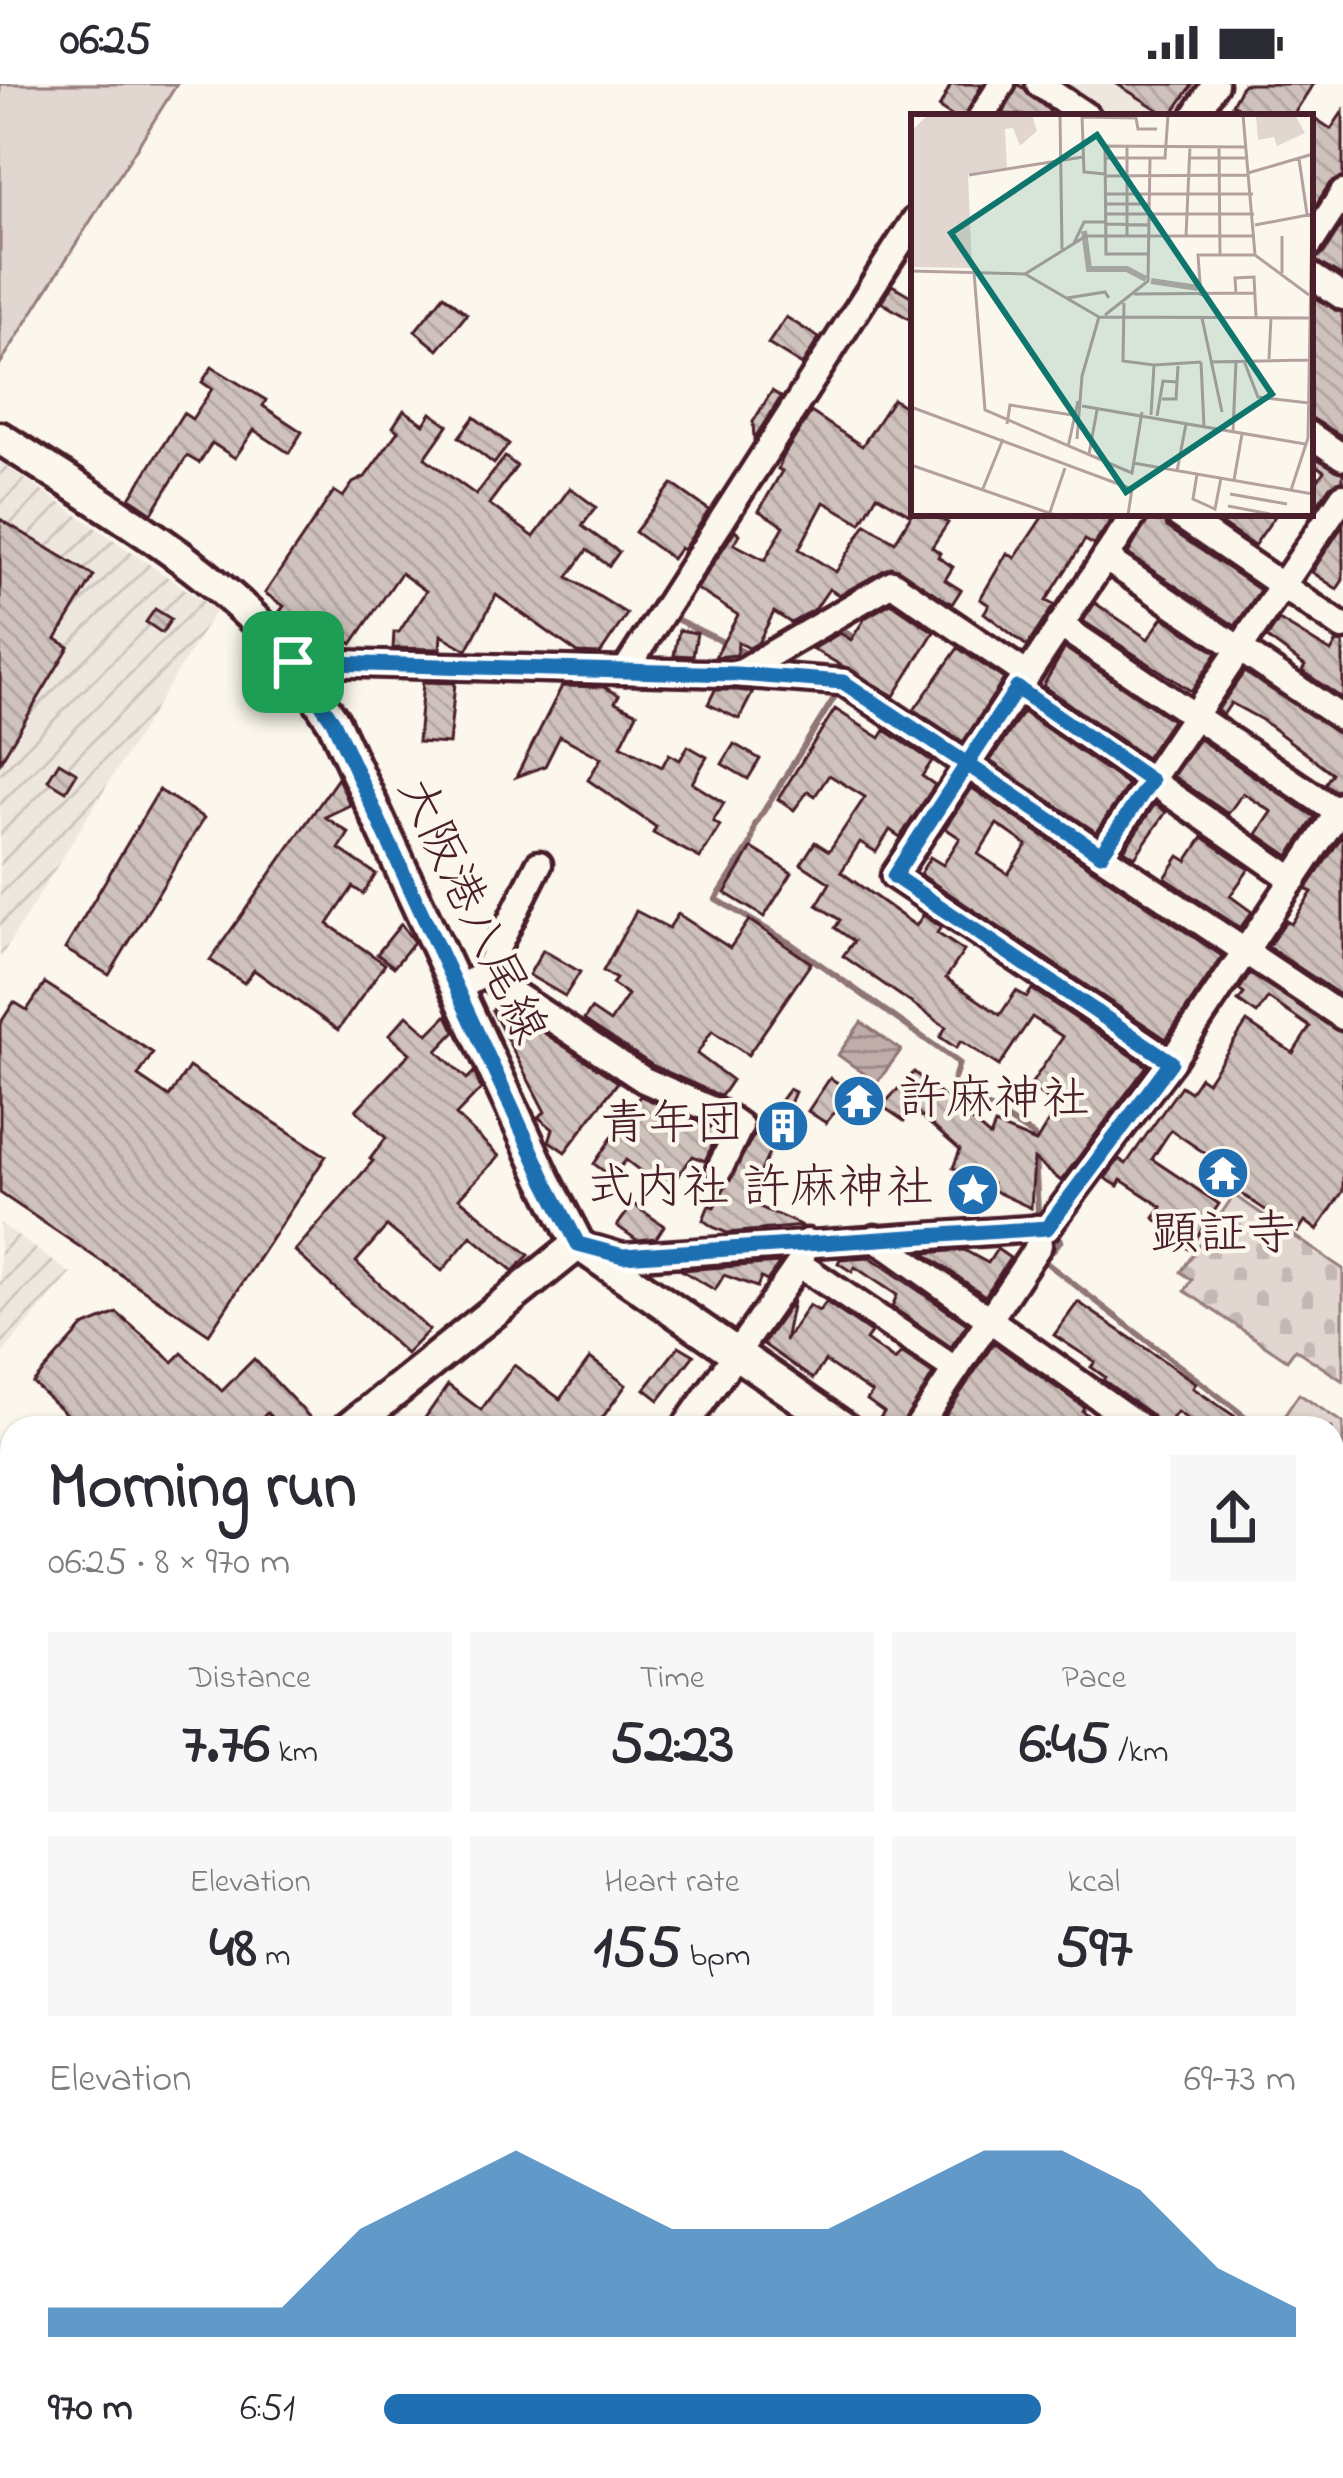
<!DOCTYPE html>
<meta charset="utf-8">
<style>
:root{--surface:#fff;--page:#f7f7f7;--text:#2b2b33;--muted:#7c7c81;--accent:#1f6fb2}
body{margin:0;font-family:"Indie Flower","Klee One",sans-serif;background:var(--page);color:var(--text);height:100vh;display:flex;flex-direction:column;font-size:45px;white-space:nowrap}
*{box-sizing:border-box;margin:0}
p{font-size:39px;color:var(--muted)}
.icon{flex:none;width:66px;height:66px;fill:none;stroke:currentColor;stroke-width:2;stroke-linecap:round;stroke-linejoin:round}
.map{position:relative;flex:1;overflow:hidden}
.details{position:absolute;left:0px;top:1332px;width:1344px;height:1062px;display:flex;flex-direction:column;background:var(--surface);border-radius:36px 36px 0 0;box-shadow:0 3px 9px #0004}
.details>*{flex:none}
.pin{position:absolute;display:grid;place-items:center;width:102px;height:102px;color:#fff;margin:-51px;border-radius:24px;box-shadow:0 6px 18px #0006}
.round{display:grid;place-items:center;flex:none;width:126px;height:126px;border-radius:0px;background:var(--page)}
.overview{display:flex;align-items:center;justify-content:space-between;height:204px;padding:0 48px}
h1{font-size:66px;font-weight:800;line-height:90px}
.stats{display:grid;grid-template-columns:repeat(3,1fr);gap:18px;height:204px;padding:12px 48px}
.stats div{display:grid;align-content:center;border-radius:0px;background:var(--page);text-align:center}
.stats b{font-size:60px;font-weight:800}
.stats small{font-size:33px;font-weight:400}
.stats p{font-size:33px}
.chart{height:336px;padding:24px 48px}
.chart p{display:flex;justify-content:space-between}
.chart svg{width:100%;height:216px;margin-top:12px;fill:var(--accent);opacity:.7}
ul{padding:0 48px;list-style:none;font-size:39px}
li{display:grid;grid-template-columns:192px 144px 1fr;align-items:center;height:90px}
li i{height:30px;border-radius:15px;background:var(--accent)}
.status{display:flex;justify-content:space-between;align-items:center;height:84px;padding:0 60px;background:var(--surface);direction:ltr}
.status svg{height:33px;fill:currentColor}
.map>svg:first-child{display:block}
</style>
<div class="status"><b>06:25</b><svg viewBox="0 0 49 12"><path d="M0 12V9h3v3zM5 12V6h3v6zM10 12V3h3v9zM15 12V0h3v12zM26 1h20v11H26zM47 4h2v5h-2z"/></svg></div>
<div class="map">
<svg width="1343" height="2394" viewBox="0 0 1343 2394">
<defs>
<pattern id="industrial-furrows" width="10" height="10" patternUnits="userSpaceOnUse" patternTransform="scale(3)"><rect width="10" height="10" fill="#eee7de"/><path d="M-1 1l2-2M0 10L10 0M9 11l2-2" fill="none" stroke="#cec6bf"/></pattern>
<pattern id="cemetery-stones" width="16" height="16" patternUnits="userSpaceOnUse" patternTransform="scale(3)"><rect width="16" height="16" fill="#e2d7d0"/><path d="M2 7V4a2 2 0 0 1 4 0v3zM10 15v-3a2 2 0 0 1 4 0v3z" fill="#c3b8b3"/></pattern>
<pattern id="water-rules" width="6" height="5" patternUnits="userSpaceOnUse" patternTransform="scale(3)"><rect width="6" height="5" fill="#bfadaa"/><path d="M0 2.5h6" fill="none" stroke="#9d8c8b"/></pattern>
<pattern id="building-back-hatch" width="6" height="6" patternUnits="userSpaceOnUse" patternTransform="scale(3)"><rect width="6" height="6" fill="#cfc2bc"/><path d="M-1 5l2 2M0 0l6 6M5-1l2 2" fill="none" stroke="#b3a6a2"/></pattern>
</defs>
<rect width="100%" height="100%" fill="#fbf7ec"/>
<filter id="ink" filterUnits="userSpaceOnUse"><feTurbulence type="fractalNoise" baseFrequency=".00833" numOctaves="2"/><feDisplacementMap in="SourceGraphic" scale="24" xChannelSelector="R" yChannelSelector="G"/><feConvolveMatrix kernelMatrix="1 2 1 2 8 2 1 2 1" color-interpolation-filters="sRGB"/></filter>
<g filter="url(#ink)">
<polygon fill="#eee7de" points="1048,0 1203,0 1182,33 1099,33"/>
<g fill="url(#industrial-furrows)">
<polygon points="0,378 216,526 0,874"/>
<polygon points="0,1139 71,1190 0,1272"/>
</g>
<polygon fill="url(#cemetery-stones)" stroke="#967b7e" stroke-width="3" points="1234,1111 1343,1185 1343,1297 1295,1265 1287,1276 1185,1207 1192,1196 1181,1188"/>
<g fill="#e2d7d0" stroke="#967b7e" stroke-width="3">
<polygon points="0,0 177,0 0,280"/>
<polygon points="1299,1310 1343,1339 1343,1367 1332,1384 1332,1344 1276,1344"/>
</g>
<polygon fill="url(#water-rules)" stroke="#907477" stroke-width="3" points="861,938 901,966 877,999 838,971"/>
<g fill="none" stroke-linecap="round" stroke-linejoin="round">
<g stroke="#907477" stroke-width="6">
<polyline points="676,535 754,573"/>
<polyline points="833,540 857,556"/>
<polyline points="839,606 755,741 751,760 716,815 790,859 959,979 952,1001 1034,1052 1038,1129"/>
<polyline points="1056,1147 1061,1156 1044,1177 1260,1344"/>
</g>
</g>
<g fill="url(#building-back-hatch)" stroke="#4a1f2b" stroke-width="3" fill-rule="evenodd">
<polygon points="951,0 982,0 965,33 953,33 939,24"/>
<polygon points="1018,0 1050,27 1046,33 1003,30"/>
<polygon points="1117,0 1193,0 1170,33"/>
<polygon points="1243,0 1313,0 1292,33 1231,33 1237,23 1232,20"/>
<polygon points="1343,27 1343,93 1330,99 1310,130 1310,31 1331,45"/>
<polygon points="1343,139 1343,193 1314,176 1324,169"/>
<polygon points="892,201 914,214 914,238 881,218"/>
<polygon points="444,211 467,230 438,266 415,247"/>
<polygon points="1310,211 1343,229 1343,353 1310,333"/>
<polygon points="786,233 819,254 802,281 768,260"/>
<polygon points="212,283 266,316 263,322 302,348 289,369 254,346 235,374 212,359 199,379 187,372 152,429 130,414 183,329 192,335 212,305 202,298"/>
<polygon points="772,307 781,313 754,355 753,338"/>
<path d="M 893,315 L 914,329 L 914,429 L 932,429 L 948,439 L 932,463 L 940,469 L 938,473 L 953,483 L 945,496 L 961,506 L 952,520 L 891,483 L 839,511 L 829,505 L 816,524 L 791,539 L 774,528 L 758,559 L 749,564 L 738,558 L 737,571 L 715,573 L 738,531 L 697,505 L 735,446 L 740,450 L 734,460 L 765,476 L 784,442 L 759,427 L 782,387 L 778,385 L 782,374 L 811,328 L 862,362 ZM 877,411 L 911,431 L 895,458 L 866,440 L 836,488 L 799,465 L 824,418 L 861,439 Z"/>
<polygon points="404,326 424,340 431,329 448,341 425,374 476,411 505,373 517,382 489,420 534,453 570,404 596,423 582,442 619,468 609,482 587,466 568,493 627,530 600,570 578,569 496,511 467,566 441,551 440,565 393,564 394,548 399,548 426,507 401,489 352,560 329,544 319,558 278,530 284,522 265,509 334,407 343,413 353,399 365,393 398,347 393,343"/>
<polygon points="474,333 509,360 494,380 459,353"/>
<polygon points="1310,371 1343,389 1343,396 1330,402 1310,431 1310,407 1324,387 1310,378"/>
<polygon points="672,400 709,426 683,466 680,464 672,475 635,448"/>
<polygon points="1045,429 1100,429 1111,436 1094,461 1085,456 1046,517 1054,521 1027,562 984,529 989,521 980,515 1007,469 1015,474"/>
<polygon points="1151,429 1160,429 1167,443 1260,506 1235,542 1128,470"/>
<polygon points="1205,429 1277,429 1254,462"/>
<polygon points="0,435 94,492 56,555 69,563 0,678"/>
<polygon points="1343,441 1343,496 1337,505 1312,488"/>
<polygon points="891,519 934,548 894,612 813,565 840,549 851,556 865,534"/>
<polygon points="1095,519 1148,555 1163,533 1217,569 1191,607 1083,537"/>
<polygon points="155,525 171,535 162,549 146,538"/>
<polygon points="1279,536 1331,568 1337,558 1343,559 1343,615 1302,587 1305,582 1267,554"/>
<polygon points="679,546 697,549 693,572 674,571"/>
<polygon points="958,564 1004,595 963,658 914,626"/>
<polygon points="1065,564 1172,636 1146,674 1043,602"/>
<polygon points="1244,588 1343,651 1343,705 1335,707 1325,700 1332,689 1262,636 1231,619 1223,631 1217,627"/>
<polygon points="423,598 455,599 449,660 418,658"/>
<polygon points="562,602 604,603 619,611 615,618 637,629 621,661 662,683 669,670 680,676 688,662 707,673 692,699 724,719 713,737 720,742 700,774 653,749 656,743 588,696 601,674 560,652 545,682 516,693"/>
<polygon points="715,606 736,606 753,608 739,635 708,620"/>
<polygon points="835,625 880,654 885,646 932,677 922,692 935,701 900,753 890,746 876,768 860,758 841,788 916,842 923,831 941,843 937,849 964,867 946,894 1000,931 1016,907 1027,913 1032,905 1147,982 1061,1097 1034,1075 1031,1124 990,1105 992,1099 953,1084 960,1066 912,1024 904,1037 882,1022 914,988 990,1053 995,1041 1036,1058 1058,1022 1029,1003 1063,953 1032,933 999,982 961,957 956,964 940,953 946,943 843,872 854,857 835,844 840,836 817,821 830,799 801,780 815,758 829,767 865,713 829,691 815,712 808,707 794,726 778,715"/>
<polygon points="1023,628 1128,701 1096,748 990,677"/>
<polygon points="1199,655 1315,733 1289,772 1257,750 1272,728 1243,709 1228,730 1173,692"/>
<polygon points="734,660 760,675 748,695 722,680"/>
<polygon points="59,678 77,689 66,707 48,696"/>
<polygon points="338,694 350,721 325,733 349,749 339,765 376,790 363,810 353,803 328,840 385,880 338,946 254,886 244,899 210,876"/>
<path d="M 972,704 L 1222,872 L 1166,955 L 920,790 L 930,773 L 943,781 L 960,754 L 945,744 ZM 997,740 L 1027,761 L 1008,790 L 978,770 Z"/>
<polygon points="159,706 204,734 109,891 65,865"/>
<polygon points="1155,720 1166,728 1135,773 1124,766"/>
<polygon points="1343,751 1343,913 1268,863 1286,837 1291,840 1312,808 1307,806 1309,801"/>
<polygon points="1203,753 1249,785 1230,812 1252,828 1240,844 1165,794 1179,772 1187,777"/>
<polygon points="752,764 792,789 764,833 725,809"/>
<polygon points="636,827 669,844 678,830 730,864 749,836 811,879 748,971 712,947 697,970 732,996 721,1012 652,981 584,936 591,925 610,938 628,911 612,900 616,895 603,887"/>
<polygon points="401,840 414,858 394,883 377,870"/>
<polygon points="543,866 580,888 565,912 529,891"/>
<polygon points="1250,890 1343,949 1343,1107 1317,1146 1305,1137 1298,1148 1233,1104 1240,1093 1171,1046 1152,1075 1219,1120 1189,1165 1172,1154 1175,1149 1154,1134 1162,1123 1121,1096 1118,1102 1105,1094 1119,1075 1126,1080 1181,1002 1190,1008 1200,993 1207,998 1247,938 1293,969 1310,943 1268,914 1257,930 1238,917 1244,910 1239,906"/>
<polygon points="45,899 153,969 138,992 169,1013 189,983 326,1072 209,1250 0,1109 0,940 14,918 27,926"/>
<polygon points="501,921 514,930 520,940 523,935 618,998 565,1068 549,1057 553,1045 538,1033 545,1028 492,926"/>
<polygon points="407,931 428,950 447,931 455,948 437,967 467,995 474,988 481,1005 456,1031 499,1072 459,1114 529,1171 513,1187 471,1152 442,1187 387,1142 356,1178 429,1246 406,1270 295,1167 373,1077 370,1075 386,1054 356,1026 410,969 389,951"/>
<polygon points="830,994 851,1007 826,1039 808,1027"/>
<polygon points="789,1005 795,1008 784,1033 801,1045 792,1058 778,1048 748,1118 803,1142 727,1149 713,1143 703,1136 709,1121 714,1123 751,1056"/>
<polygon points="640,1012 719,1047 705,1077 693,1072 666,1107 626,1076 612,1093 594,1080"/>
<polygon points="633,1120 664,1142 656,1154 637,1156 617,1142"/>
<polygon points="997,1165 1010,1174 985,1212 924,1169 964,1166 988,1179"/>
<polygon points="870,1173 967,1240 951,1263 892,1223 897,1211 855,1183 852,1188 838,1179 840,1175"/>
<polygon points="780,1179 767,1197 761,1194 757,1203 724,1191 715,1206 681,1186"/>
<polygon points="793,1217 785,1257 809,1221 819,1227 826,1218 871,1249 866,1256 895,1277 901,1269 933,1290 901,1344 873,1344 884,1328 867,1316 872,1309 825,1277 813,1295 763,1260"/>
<polygon points="1078,1218 1196,1299 1193,1304 1252,1344 1201,1344 1177,1328 1165,1344 1158,1344 1152,1331 1103,1296 1105,1293 1091,1283 1095,1278 1054,1251"/>
<polygon points="117,1229 173,1278 182,1269 222,1307 254,1275 320,1344 282,1344 267,1329 253,1344 81,1344 33,1299 83,1243"/>
<polygon points="994,1259 1084,1323 1082,1327 1107,1344 981,1344 969,1336 964,1344 937,1344"/>
<polygon points="679,1262 694,1271 659,1316 645,1305"/>
<polygon points="590,1274 626,1301 595,1344 418,1344 448,1301 481,1326 514,1281 560,1315"/>
</g>
<g fill="none" stroke-linecap="round" stroke-linejoin="round">
<g stroke="#4a1f2b" stroke-width="33">
<g id="minor">
<polyline points="1039,0 1088,33"/>
<polyline points="981,33 1002,0"/>
<polyline points="1194,33 1215,0"/>
<polyline points="1310,160 1343,109"/>
<polyline points="1310,191 1343,213"/>
<polyline points="1310,351 1343,373"/>
<polyline points="1135,429 894,792 1171,978"/>
<polyline points="1176,429 1343,543"/>
<polyline points="1105,474 1343,635"/>
<polyline points="1060,541 1343,732"/>
<polyline points="293,578 737,590 843,598 1343,933"/>
<polyline points="625,587 914,137"/>
<polyline points="737,590 892,499 1026,590"/>
<polyline points="1017,604 1294,796"/>
<polyline points="1101,770 1343,412"/>
<polyline points="484,890 539,780"/>
<polyline points="457,905 484,890 644,996 726,1032 740,1042 719,1086"/>
<polyline points="875,1154 1142,1344"/>
<polyline points="807,1158 799,1180 956,1286"/>
<polyline points="596,1165 623,1173 1047,1144 1171,978 1343,721"/>
<polyline points="684,1344 799,1180"/>
<polyline points="917,1344 1039,1161 1037,1144"/>
<polyline points="1332,1429 1343,1410"/>
<polyline points="1332,1480 1343,1487"/>
<polyline points="0,1532 12,1547"/>
<polyline points="1332,1532 1343,1513"/>
<polyline points="1332,1553 1343,1560"/>
<polyline points="0,1649 12,1632"/>
<polyline points="0,1921 12,1908"/>
<polyline points="0,2003 12,1990"/>
<polyline points="1332,2067 1343,2073"/>
<polyline points="0,2123 12,2141"/>
<polyline points="1332,2176 1343,2159"/>
<polyline points="0,2325 12,2342"/>
<polyline points="40,2382 49,2394"/>
<polyline points="321,2382 333,2394"/>
<polyline points="849,2382 861,2394"/>
<polyline points="493,2394 505,2382"/>
<polyline points="997,2394 1008,2382"/>
<polyline points="1247,2394 1260,2383"/>
<polyline points="1335,2394 1343,2382"/>
</g>
</g>
<g stroke="#4a1f2b" stroke-width="39">
<g id="major">
<path d="M 0,354 C 101,420 213,481 292,576 C 307,595 319,617 333,637 L 545,1096 L 578,1160 L 844,1344"/>
<polyline points="349,1344 578,1160"/>
<polyline points="1332,1680 1343,1687"/>
<polyline points="0,1757 12,1739"/>
</g>
</g>
<use href="#minor" stroke="#fbf7ec" stroke-width="24"/>
<use href="#major" stroke="#fbf7ec" stroke-width="30"/>
<g stroke="#4a1f2b" stroke-width="10">
<g id="rail">
<polyline points="0,2183 12,2203"/>
<polyline points="0,2277 12,2293"/>
<polyline points="75,2382 83,2394"/>
<polyline points="123,2382 130,2394"/>
</g>
</g>
<use href="#rail" stroke="#fbf7ec" stroke-width="6" stroke-dasharray="18" stroke-linecap="butt"/>
</g>
</g>
<g fill="none" stroke-linecap="round" stroke-linejoin="round" filter="url(#ink)">
<g stroke="#fff" stroke-width="24">
<polyline id="route" points="293,578 333,637 545,1096 578,1160 623,1172 1047,1144 1171,978 894,792 967,680 1101,770 1151,697 1017,604 967,680 843,598 736,590 293,578"/>
</g>
<use href="#route" stroke="#1f6fb2" stroke-width="15"/>
</g>
<defs>
<g id="temple-disc" transform="scale(2.7)"><circle r="9.5" fill="#1f6fb2" stroke="#fbf7ec"/><path d="M0-6L5-2H3V0L6.5 2.5H4V6H1.5V3h-3V6H-4V2.5H-6.5L-3 0V-2H-5Z" fill="#fff"/></g>
<g id="building-disc" transform="scale(2.7)"><circle r="9.5" fill="#1f6fb2" stroke="#fbf7ec"/><path d="M-4-6H4V6H1V3H-1V6H-4ZM-2.5-4.3h1.7v1.8h-1.7ZM.8-4.3h1.7v1.8H.8ZM-2.5-1h1.7V.8h-1.7ZM.8-1h1.7V.8H.8Z" fill="#fff"/></g>
<g id="sight-disc" transform="scale(2.7)"><circle r="9.5" fill="#1f6fb2" stroke="#fbf7ec"/><path d="M0-6L1.8-2.2L6-1.7L2.9 1.2L3.7 5.4L0 3.3L-3.7 5.4L-2.9 1.2L-6-1.7L-1.8-2.2Z" fill="#fff"/></g>
</defs>
<g fill-rule="evenodd">
<use href="#temple-disc" x="859" y="1017"/>
<use href="#building-disc" x="783" y="1042"/>
<use href="#temple-disc" x="1223" y="1089"/>
<use href="#sight-disc" x="973" y="1106"/>
</g>
<g text-anchor="middle" dominant-baseline="central" stroke-width="9" stroke-linejoin="round" paint-order="stroke">
<g font-size="48" fill="#4a1f2b" stroke="#fbf7ec">
<text transform="translate(470 827) rotate(65)">大阪港八尾線</text>
</g>
<g font-size="48" fill="#4a1f2b" stroke="#fbf7ec" text-anchor="end">
<text x="898" y="1017" text-anchor="start">許麻神社</text>
<text x="744" y="1042">青年団</text>
<text x="934" y="1106">式内社 許麻神社</text>
<text x="1223" y="1152" text-anchor="middle">顕証寺</text>
</g>
</g>
<g transform="translate(911 30)">
<rect width="402" height="402" fill="#fbf7ec"/>
<path d="M 17,1 L 121,1 L 126,17 L 109,32 L 102,14 L 94,15 L 96,54 L 57,60 L 61,154 L 0,153 L 0,17 ZM 345,1 L 384,1 L 394,19 L 366,32 L 363,23 L 347,26 Z" fill="#e2d7d0"/>
<path fill="none" stroke="#bfadaa" stroke-width="6" d="M 173,117 L 178,155 L 216,155 L 235,165M 240,167 L 287,174"/>
<path fill="none" stroke="#b4a19f" stroke-width="3" d="M 149,1 L 151,135M 171,1 L 173,58 L 194,60M 332,1 L 344,141M 171,3 L 225,4 L 227,15 L 246,15M 216,31 L 216,122M 308,33 L 309,141M 194,44 L 239,44M 279,44 L 335,44M 388,45 L 396,100M 337,59 L 402,40M 58,61 L 172,43M 194,62 L 338,61M 195,80 L 342,80M 195,90 L 239,90M 195,100 L 343,100M 195,110 L 239,111M 344,111 L 402,100M 275,122 L 279,32M 163,129 L 173,108 L 195,108M 239,140 L 195,140 L 194,32 L 334,33M 0,157 L 114,160 L 188,203 L 402,204M 63,158 L 74,296 L 221,359 L 231,298M 371,159 L 371,122M 114,160 L 175,122 L 344,122M 223,180 L 343,179M 325,180 L 324,164 L 343,163 L 345,203M 290,182 L 287,141 L 344,141 L 398,181M 156,184 L 194,178 L 198,184M 213,189 L 212,247 L 243,251 L 240,301M 194,201 L 237,167 L 239,44 L 254,44 L 257,1M 291,204 L 311,298M 358,245 L 360,204M 333,247 L 347,283 L 398,289M 290,248 L 293,313M 299,248 L 397,246M 243,251 L 290,248M 251,285 L 265,285 L 267,252M 171,292 L 394,330M 0,293 L 221,375 L 217,401M 246,302 L 252,267 L 266,268M 96,310 L 99,291 L 161,301M 322,318 L 325,247M 166,325 L 171,262 L 188,203M 157,333 L 167,287M 178,340 L 186,296M 222,349 L 402,380M 0,351 L 144,401M 266,357 L 275,310M 286,360 L 282,385 L 304,395 L 310,364M 323,366 L 331,320M 380,376 L 397,324 L 401,100M 71,377 L 92,325M 319,380 L 376,390M 317,392 L 359,400M 138,401 L 154,354"/>
<path fill="#0f766e" fill-opacity="0.15" stroke="#0f766e" stroke-width="6" d="M 186,21 L 361,280 L 215,378 L 40,119 Z"/>
<rect width="402" height="402" fill="none" stroke="#4a1f2b" stroke-width="6"/>
</g>
</svg>
<div class="pin" style="left:293px;top:578px;background:#1e9e55"><svg class="icon" aria-label="arrive" viewBox="0 0 24 24"><path d="M6 21V4h12l-3 4 3 4H6"/></svg></div>
<section class="details">
<div class="overview"><div><h1>Morning run</h1><p>06:25 · 8 × 970 m</p></div><a class="round"><svg class="icon" aria-label="share" viewBox="0 0 24 24"><path d="M12 15V3M7 8l5-5 5 5M5 13v7h14v-7"/></svg></a></div>
<div class="stats">
<div><p>Distance</p><b>7.76<small> km</small></b></div>
<div><p>Time</p><b>52:23</b></div>
<div><p>Pace</p><b>6:45<small> /km</small></b></div>
</div>
<div class="stats">
<div><p>Elevation</p><b>48<small> m</small></b></div>
<div><p>Heart rate</p><b>155<small> bpm</small></b></div>
<div><p>kcal</p><b>597</b></div>
</div>
<div class="chart"><p><span>Elevation</span>69–73 m</p>
<svg viewBox="0 0 160 44" preserveAspectRatio="none"><path d="M0 44V38L10 38L20 38L30 38L40 22L50 14L60 6L70 14L80 22L90 22L100 22L110 14L120 6L130 6L140 14L150 30L160 38V44z"/></svg>
</div>
<ul>
<li><b>970 m</b>6:51<i style="width:72%"></i></li>
</ul>
</section>
</div>
